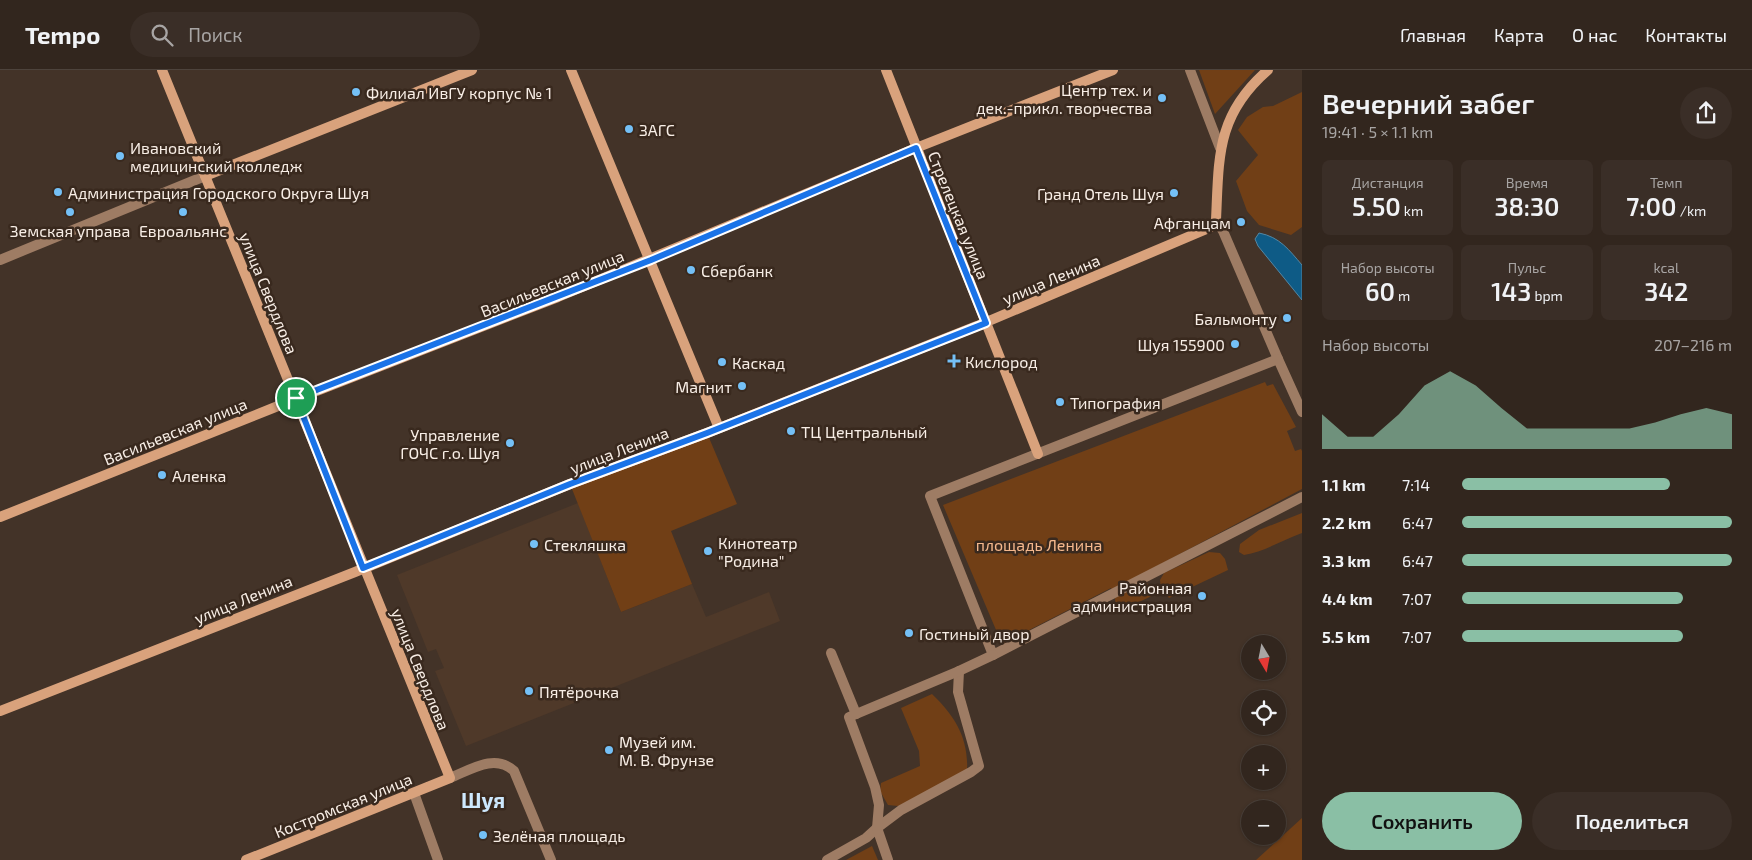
<!DOCTYPE html>
<html lang="ru">
<meta charset="utf-8">
<style>
:root{--surface:#32261e;--page:#3a2e27;--text:#f1f3f6;--muted:#a8a5a4;--line:#4d433c;--accent:#8abfa5}
body{margin:0;font-family:"Exo 2",sans-serif;background:var(--page);color:var(--text);height:100vh;display:flex;flex-direction:column;font-size:19px;white-space:nowrap}
*{box-sizing:border-box;margin:0}
p{font-size:16px;color:var(--muted)}
.icon{flex:none;width:28px;height:28px;fill:none;stroke:currentColor;stroke-width:2;stroke-linecap:round;stroke-linejoin:round}
.map{position:relative;flex:1;overflow:hidden}
.side{display:flex;flex-direction:column;background:var(--surface);width:450px}
.side>*{flex:none}
.needle{width:32px;rotate:170deg}
.fabs{position:absolute;left:1241px;top:565px;display:grid;gap:10px}
.fabs a{display:grid;place-items:center;width:45px;height:45px;border-radius:50%;background:var(--surface);box-shadow:0 1px 4px #0004,0 0 0 1px var(--line);font-size:25px}
.pin{position:absolute;display:grid;place-items:center;width:42px;height:42px;color:#fff;margin:-21px;border:2px solid #fff;border-radius:50%;box-shadow:0 1px 5px #0007}
.round{display:grid;place-items:center;flex:none;width:52px;height:52px;border-radius:26px;background:var(--page)}
.head{display:flex;align-items:center;justify-content:space-between;height:85px;padding:0 20px}
h1{font-size:28px;font-weight:600;line-height:38px}
.metrics{display:grid;grid-template-columns:repeat(3,1fr);gap:8px;height:85px;padding:5px 20px}
.metrics div{display:grid;align-content:center;border-radius:8px;background:var(--page);text-align:center}
.metrics b{font-size:25px;font-weight:600}
.metrics small{font-size:14px;font-weight:400}
.metrics p{font-size:14px}
.chart{height:140px;padding:10px 20px}
.chart p{display:flex;justify-content:space-between}
.chart svg{width:100%;height:90px;margin-top:5px;fill:var(--accent);opacity:.7}
.primary-button{display:flex;gap:10px;margin-top:auto;padding:10px 20px}
.primary-button a{flex:1;height:58px;border-radius:30px;background:var(--accent);color:#111;font-size:20px;font-weight:600;line-height:58px;text-align:center}
.primary-button a+a{background:var(--page);color:var(--text)}
ul{padding:0 20px;list-style:none;font-size:16px}
li{display:grid;grid-template-columns:80px 60px 1fr;align-items:center;height:38px}
li i{height:12px;border-radius:6px;background:var(--accent)}
header{display:flex;align-items:center;gap:30px;box-sizing:border-box;height:70px;padding:0 25px;background:var(--surface);border-bottom:1px solid var(--line)}
header strong{font-size:24px}
nav{display:flex;gap:28px;margin-inline-start:auto;font-size:18px}
.search{width:350px;height:45px;background:var(--page);display:flex;align-items:center;gap:12px;box-sizing:border-box;padding:0 18px;border-radius:28px;color:var(--muted);font-size:19px}
main{display:flex;flex:1;min-height:0}
.map>svg:first-child{display:block}
</style>
<header>
<strong>Tempo</strong>
<div class="search"><svg class="icon" aria-label="search" viewBox="0 0 24 24"><circle cx="10" cy="10" r="6"/><path d="M15 15l6 6"/></svg>Поиск</div>
<nav><a>Главная</a><a>Карта</a><a>О нас</a><a>Контакты</a></nav>
</header>
<main>
<div class="map">
<svg width="1302" height="790" viewBox="0 0 1302 790">
<rect width="100%" height="100%" fill="#433328"/>
<polygon fill="#4f3929" points="578,433 621,542 692,514 706,547 769,522 780,551 466,676 435,601 444,598 436,579 428,582 397,505"/>
<g fill="#713f16">
<polygon points="1199,0 1255,0 1215,44"/>
<polygon points="1302,22 1302,157 1291,165 1259,155 1247,141 1236,111 1258,85 1238,60 1247,47 1263,37 1273,36"/>
<polygon points="1265,312 1267,316 1273,314 1296,357 1287,361 1295,381 1301,379 1302,381 1302,419 1112,520 1111,518 1002,574 943,435"/>
<polygon points="707,363 737,434 671,461 692,514 621,542 570,414"/>
<path d="M 1302,443 L 1302,463 C 1282,470 1264,482 1244,485 L 1239,482 L 1240,474 L 1259,460 Z"/>
<polygon points="1209,482 1220,483 1225,489 1228,500 1169,528 1161,519 1160,510 1164,503"/>
<polygon points="1145,513 1156,516 1158,523 1116,543 1115,528"/>
<path d="M 932,624 C 956,647 969,669 967,703 L 898,736 L 888,735 L 880,721 L 881,713 L 920,696 L 919,681 L 901,638 Z"/>
<polygon points="1302,748 1302,790 1256,790"/>
<polygon points="872,776 878,790 846,790"/>
</g>
<path fill="#0e5b86" stroke="#5487a3" d="M 1259,163 C 1280,167 1289,180 1302,195 L 1302,230 L 1258,176 L 1255,169 Z"/>
<g fill="none" stroke-linecap="round" stroke-linejoin="round">
<g stroke="#9e7c64" stroke-width="10">
<polyline points="1190,0 1220,78"/>
<polyline points="1216,150 1223,161 1278,289"/>
<polyline points="0,190 205,106"/>
<polyline points="1302,342 1278,289 930,426 993,585 1302,427"/>
<polyline points="831,583 856,644"/>
<path d="M 450,708 C 470,700 495,683 514,701 L 551,790"/>
<polyline points="414,723 438,790"/>
<polyline points="827,790 866,768 877,758 901,740 971,702 979,696 958,622 959,601"/>
<polyline points="888,790 877,758 879,735 875,717 849,647 959,601 993,585"/>
</g>
<g stroke="#d9a27c" stroke-width="10">
<path d="M 162,0 C 259,236 353,473 450,708 L 246,790"/>
<polyline points="571,0 719,358"/>
<polyline points="886,0 1038,384"/>
<polyline points="205,106 472,0"/>
<polyline points="0,447 283,334 558,227 916,78 1113,0"/>
<path d="M 0,641 L 355,502 L 570,414 L 707,363 L 977,256 L 1209,158 L 1214,155 L 1216,150 C 1219,87 1216,45 1268,0"/>
</g>
</g>
<g fill="none" stroke-linecap="round" stroke-linejoin="round">
<g stroke="#fff" stroke-width="10">
<polygon id="route" points="916,78 986,253 707,363 570,414 363,498 296,328 651,190"/>
</g>
<use href="#route" stroke="#1a73e8" stroke-width="6"/>
</g>
<g fill="#74c0f6" stroke="#39291e" stroke-width="2">
<circle cx="356" cy="22" r="5"/>
<circle cx="1162" cy="28" r="5"/>
<circle cx="629" cy="59" r="5"/>
<circle cx="120" cy="86" r="5"/>
<circle cx="58" cy="122" r="5"/>
<circle cx="1174" cy="123" r="5"/>
<circle cx="70" cy="142" r="5"/>
<circle cx="183" cy="142" r="5"/>
<circle cx="1241" cy="152" r="5"/>
<circle cx="691" cy="200" r="5"/>
<circle cx="1287" cy="248" r="5"/>
<circle cx="1235" cy="274" r="5"/>
<path d="M951.5 283.5h5v5h5v5h-5v5h-5v-5h-5v-5h5z"/>
<circle cx="722" cy="292" r="5"/>
<circle cx="742" cy="316" r="5"/>
<circle cx="1060" cy="332" r="5"/>
<circle cx="791" cy="361" r="5"/>
<circle cx="510" cy="373" r="5"/>
<circle cx="162" cy="405" r="5"/>
<circle cx="534" cy="474" r="5"/>
<circle cx="708" cy="481" r="5"/>
<circle cx="1202" cy="526" r="5"/>
<circle cx="909" cy="563" r="5"/>
<circle cx="529" cy="621" r="5"/>
<circle cx="609" cy="680" r="5"/>
<circle cx="483" cy="765" r="5"/>
</g>
<g text-anchor="middle" dominant-baseline="central" stroke-width="5" stroke-linejoin="round" paint-order="stroke">
<g font-size="16" fill="#f8eee6" stroke="#39291e" text-anchor="start">
<text x="1152" y="19" text-anchor="end">Центр тех. и<tspan x="1152" dy="18">дек.-прикл. творчества</tspan></text>
<text x="366" y="22">Филиал ИвГУ корпус № 1</text>
<text x="639" y="59">ЗАГС</text>
<text x="130" y="77">Ивановский<tspan x="130" dy="18">медицинский колледж</tspan></text>
<text x="68" y="122">Администрация Городского Округа Шуя</text>
<text x="1164" y="123" text-anchor="end">Гранд Отель Шуя</text>
<text x="1231" y="152" text-anchor="end">Афганцам</text>
<text x="70" y="160" text-anchor="middle">Земская управа</text>
<text x="183" y="160" text-anchor="middle">Евроальянс</text>
<text x="701" y="200">Сбербанк</text>
<text x="1277" y="248" text-anchor="end">Бальмонту</text>
<text x="1225" y="274" text-anchor="end">Шуя 155900</text>
<text x="965" y="291">Кислород</text>
<text x="732" y="292">Каскад</text>
<text x="732" y="316" text-anchor="end">Магнит</text>
<text x="1070" y="332">Типография</text>
<text x="801" y="361">ТЦ Центральный</text>
<text x="500" y="364" text-anchor="end">Управление<tspan x="500" dy="18">ГОЧС г.о. Шуя</tspan></text>
<text x="172" y="405">Аленка</text>
<text x="718" y="472">Кинотеатр<tspan x="718" dy="18">"Родина"</tspan></text>
<text x="544" y="474">Стекляшка</text>
<text x="1192" y="517" text-anchor="end">Районная<tspan x="1192" dy="18">администрация</tspan></text>
<text x="919" y="563">Гостиный двор</text>
<text x="539" y="621">Пятёрочка</text>
<text x="619" y="671">Музей им.<tspan x="619" dy="18">М. В. Фрунзе</tspan></text>
<text x="493" y="765">Зелёная площадь</text>
</g>
<g font-size="16" fill="#f8eee6" stroke="#39291e">
<text transform="translate(959 145) rotate(68)">Стрелецкая улица</text>
<text transform="translate(1051 209) rotate(-23)">улица Ленина</text>
<text transform="translate(552 213) rotate(-22)">Васильевская улица</text>
<text transform="translate(269 223) rotate(68)">улица Свердлова</text>
<text transform="translate(175 361) rotate(-22)">Васильевская улица</text>
<text transform="translate(619 380) rotate(-21)">улица Ленина</text>
<text transform="translate(243 529) rotate(-22)">улица Ленина</text>
<text transform="translate(421 599) rotate(68)">улица Свердлова</text>
<text transform="translate(343 735) rotate(-22)">Костромская улица</text>
</g>
<g font-size="16" fill="#f5b88d" stroke="#39291e">
<text x="1039" y="474">площадь Ленина</text>
</g>
<g font-size="21" font-weight="bold" fill="#cde8fd" stroke="#39291e">
<text x="483" y="729">Шуя</text>
</g>
</g>
</svg>
<div class="fabs">
<a><svg class="needle" viewBox="-14 -14 28 28"><path d="M0-13l5 13h-10z" fill="#e53935"/><path d="M0 13l5-13h-10z" fill="#a8a5a4"/></svg></a>
<a><svg class="icon" aria-label="locate" viewBox="0 0 24 24"><circle cx="12" cy="12" r="6"/><path d="M12 2v4M12 18v4M2 12h4M18 12h4"/></svg></a>
<a>+</a>
<a>−</a>
</div>
<div class="pin" style="left:296px;top:328px;background:#1e9e55"><svg class="icon" aria-label="arrive" viewBox="0 0 24 24"><path d="M6 21V4h12l-3 4 3 4H6"/></svg></div>
</div>
<section class="side">
<div class="head"><div><h1>Вечерний забег</h1><p>19:41 · 5 × 1.1 km</p></div><a class="round"><svg class="icon" aria-label="share" viewBox="0 0 24 24"><path d="M12 15V3M7 8l5-5 5 5M5 13v7h14v-7"/></svg></a></div>
<div class="metrics">
<div><p>Дистанция</p><b>5.50<small> km</small></b></div>
<div><p>Время</p><b>38:30</b></div>
<div><p>Темп</p><b>7:00<small> /km</small></b></div>
</div>
<div class="metrics">
<div><p>Набор высоты</p><b>60<small> m</small></b></div>
<div><p>Пульс</p><b>143<small> bpm</small></b></div>
<div><p>kcal</p><b>342</b></div>
</div>
<div class="chart"><p><span>Набор высоты</span>207–216 m</p>
<svg viewBox="0 0 160 44" preserveAspectRatio="none"><path d="M0 44V27L10 38L20 38L30 27L40 13L50 6L60 13L70 24L80 34L90 34L100 34L110 34L120 34L130 31L140 27L150 24L160 27V44z"/></svg>
</div>
<ul>
<li><b>1.1 km</b>7:14<i style="width:77%"></i></li>
<li><b>2.2 km</b>6:47<i style="width:100%"></i></li>
<li><b>3.3 km</b>6:47<i style="width:100%"></i></li>
<li><b>4.4 km</b>7:07<i style="width:82%"></i></li>
<li><b>5.5 km</b>7:07<i style="width:82%"></i></li>
</ul>
<div class="primary-button"><a>Сохранить</a><a>Поделиться</a></div>
</section>
</main>
